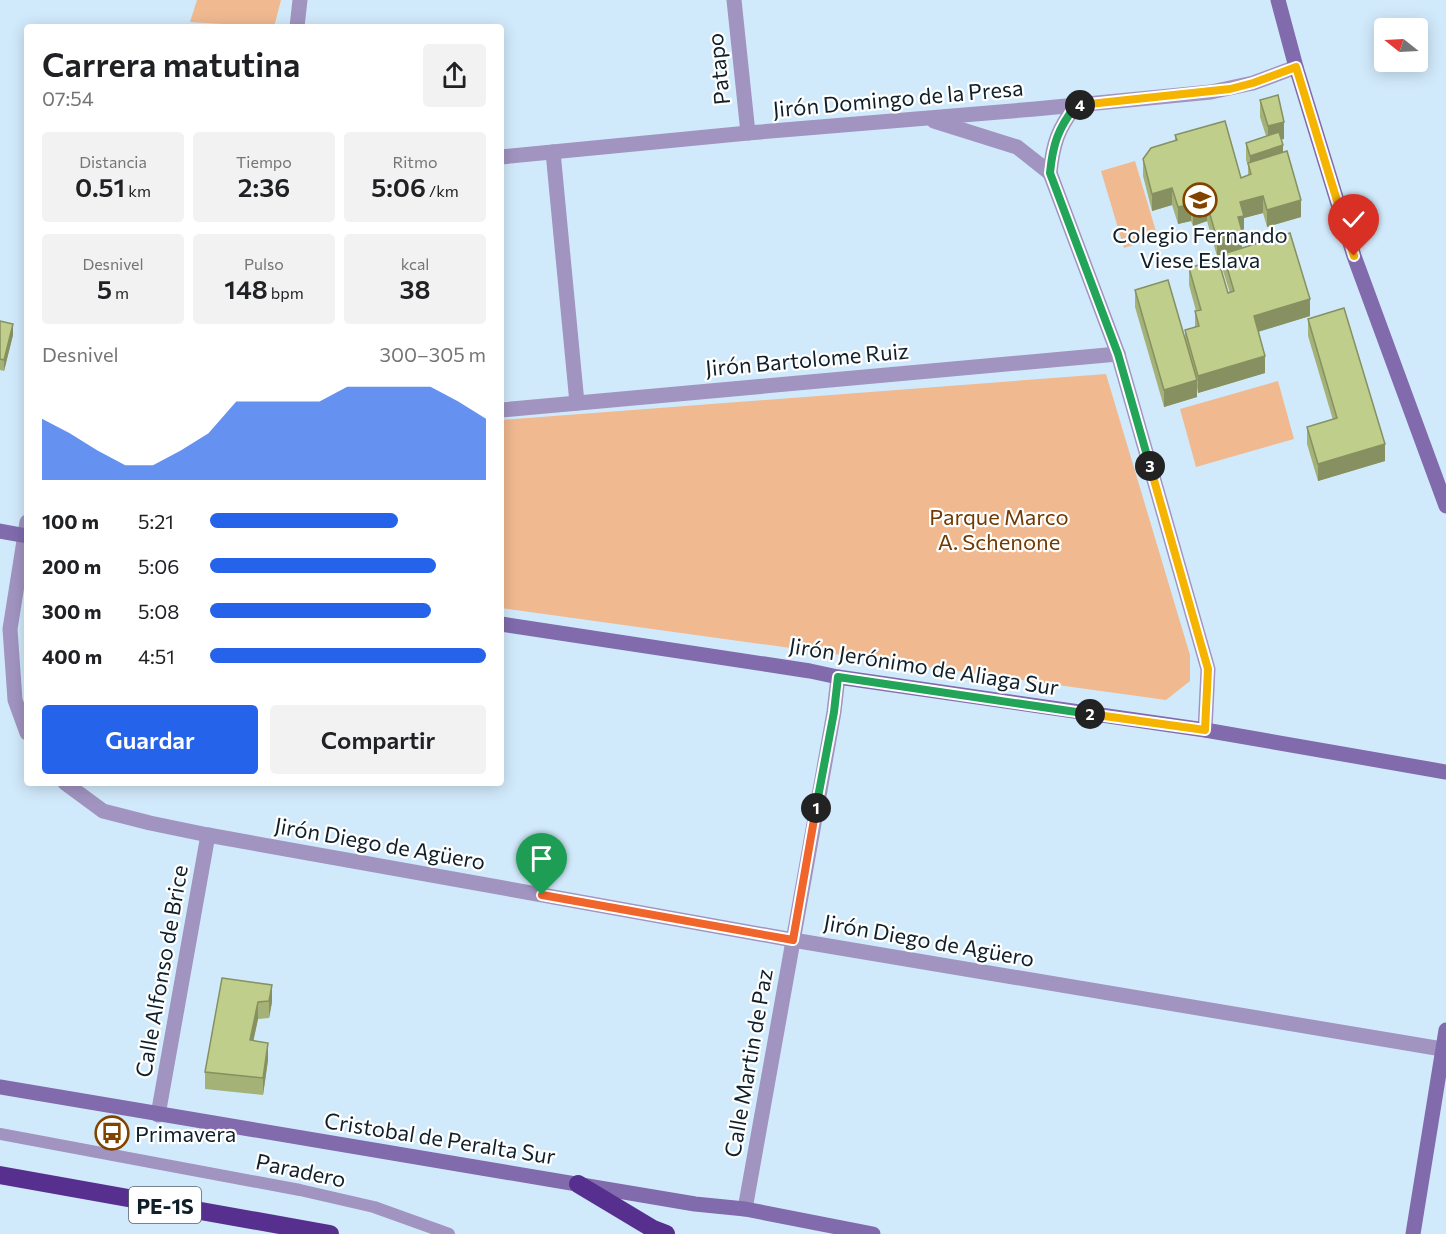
<!DOCTYPE html>
<html lang="es">
<meta charset="utf-8">
<style>
:root{--surface:#fff;--page:#f2f2f2;--text:#202124;--muted:#757577;--accent:#2563eb}
body{margin:0;font-family:Commissioner,sans-serif;background:var(--page);color:var(--text);height:100vh;display:flex;flex-direction:column;font-size:22px;white-space:nowrap}
*{box-sizing:border-box;margin:0}
p{font-size:20px;color:var(--muted)}
.icon{flex:none;width:33px;height:33px;fill:none;stroke:currentColor;stroke-width:2;stroke-linecap:round;stroke-linejoin:round}
.map{position:relative;flex:1;overflow:hidden}
.sheet{position:absolute;left:24px;top:24px;width:480px;height:762px;display:flex;flex-direction:column;background:var(--surface);border-radius:6px;box-shadow:0 3px 15px #0003}
.sheet>*{flex:none}
.needle{width:39px;rotate:288deg}
.fabs{position:absolute;left:1374px;top:18px;display:grid;gap:12px}
.fabs a{display:grid;place-items:center;width:54px;height:54px;border-radius:6px;background:var(--surface);box-shadow:0 3px 15px #0003;font-size:30px}
.pin{position:absolute;display:grid;place-items:center;width:51px;height:51px;color:#fff;margin:-62px -26px;border-radius:50% 50% 50% 0;rotate:-45deg;box-shadow:0 0 6px #0007}
.pin .icon{rotate:45deg}
.km{position:absolute;width:30px;height:30px;margin:-15px;border-radius:50%;background:#222;color:#fff;font-size:16px;line-height:30px;text-align:center}
.round{display:grid;place-items:center;flex:none;width:63px;height:63px;border-radius:6px;background:var(--page)}
.summary{display:flex;align-items:center;justify-content:space-between;height:102px;padding:0 18px}
h1{font-size:33px;font-weight:600;line-height:45px}
.metrics{display:grid;grid-template-columns:repeat(3,1fr);gap:9px;height:102px;padding:6px 18px}
.metrics div{display:grid;align-content:center;border-radius:6px;background:var(--page);text-align:center}
.metrics b{font-size:26px;font-weight:600}
.metrics small{font-size:16px;font-weight:400}
.metrics p{font-size:16px}
.chart{height:168px;padding:12px 18px}
.chart p{display:flex;justify-content:space-between}
.chart svg{width:100%;height:108px;margin-top:6px;fill:var(--accent);opacity:.7}
.action{display:flex;gap:12px;margin-top:auto;padding:12px 18px}
.action a{flex:1;height:69px;border-radius:6px;background:var(--accent);color:#fff;font-size:24px;font-weight:600;line-height:69px;text-align:center}
.action a+a{background:var(--page);color:var(--text)}
ul{padding:0 18px;list-style:none;font-size:20px}
li{display:grid;grid-template-columns:96px 72px 1fr;align-items:center;height:45px}
li i{height:15px;border-radius:8px;background:var(--accent)}
.map>svg:first-child{display:block}
</style>
<div class="map">
<svg width="1446" height="1234" viewBox="0 0 1446 1234">
<rect width="100%" height="100%" fill="#d1eafb"/>
<g fill="#f0b990">
<polygon points="197,0 281,0 274,27 190,22"/>
<polygon points="1135,161 1158,238 1124,248 1101,171"/>
<polygon points="1106,374 1190,655 1190,681 1166,700 501,608 501,420"/>
<polygon points="1278,381 1294,439 1196,467 1180,409"/>
</g>
<g fill="none" stroke-linecap="round" stroke-linejoin="round">
<polyline stroke="#a194c1" stroke-width="12" points="0,1134 300,1190 374,1207 449,1234"/>
<g stroke="#a194c1" stroke-width="15">
<polyline points="734,0 748,133"/>
<polyline points="297,27 300,0"/>
<path d="M 1076,105 C 1058,129 1053,143 1050,173 L 1118,354 L 1208,669 L 1205,730"/>
<polyline points="934,121 1017,147 1050,173"/>
<polyline points="553,152 577,403"/>
<polyline points="501,157 748,133 1035,109 1211,92 1253,83 1296,67"/>
<polyline points="501,410 1118,354"/>
<polyline points="27,522 10,629 15,700 27,733"/>
<polyline points="65,783 103,811 150,823 208,835 793,940 1442,1049"/>
<polyline points="158,1115 208,835"/>
<polyline points="745,1209 834,712 838,677"/>
</g>
<g stroke="#816bad" stroke-width="15">
<polyline points="1278,0 1296,67 1354,256 1446,506"/>
<polyline points="0,531 27,536"/>
<polyline points="501,624 810,671 838,677 1205,730 1446,772"/>
<polyline points="0,1087 695,1204 745,1209 873,1234"/>
<polyline points="1413,1234 1446,1030"/>
</g>
<g stroke="#57308f" stroke-width="18">
<polyline points="0,1175 330,1234"/>
<polyline points="578,1184 653,1229 666,1234"/>
</g>
</g>
<g fill="#a4b177">
<polygon points="1260,100 1284,139 1281,139 1283,153 1301,217 1267,227 1263,213 1244,218 1244,233 1242,233 1242,248 1310,316 1258,332 1265,373 1198,393 1197,388 1197,397 1164,407 1135,307 1135,290 1185,338 1185,330 1195,327 1195,311 1196,311 1189,285 1189,268 1228,293 1230,293 1223,271 1223,254 1217,256 1207,221 1193,226 1191,221 1178,224 1172,205 1152,211 1143,176 1143,159 1175,140 1175,135 1241,178 1248,175 1248,166 1246,160 1246,143 1266,136 1260,117"/>
<polygon points="1308,319 1385,461 1318,481 1307,444 1307,427 1333,420 1308,336"/>
<polygon points="0,321 13,335 4,371 0,370"/>
<polygon points="222,978 272,1002 269,1018 258,1019 253,1041 268,1060 263,1095 205,1089 205,1072"/>
</g>
<g fill="#869061">
<polygon points="1284,122 1284,139 1268,143 1268,126"/>
<polygon points="1283,145 1283,162 1250,170 1250,156"/>
<polygon points="1172,188 1172,205 1152,211 1152,194"/>
<polygon points="1263,196 1263,213 1244,218 1244,233 1242,233 1242,248 1217,256 1217,239 1238,217 1240,202"/>
<polygon points="1301,200 1301,217 1267,227 1267,210"/>
<polygon points="1191,204 1191,221 1178,224 1178,207"/>
<polygon points="1207,204 1207,221 1193,226 1193,208"/>
<polygon points="1310,299 1310,316 1254,333 1254,316"/>
<polygon points="13,324 13,335 4,371 4,360"/>
<polygon points="1265,356 1265,373 1198,393 1198,376"/>
<polygon points="1197,380 1197,397 1164,407 1164,390"/>
<polygon points="1385,444 1385,461 1318,481 1318,464"/>
<polygon points="272,985 272,1002 269,1018 269,1001"/>
<polygon points="258,1002 258,1019 250,1057 250,1040"/>
<polygon points="268,1043 268,1060 263,1095 263,1078"/>
</g>
<g fill="#bfce8a" stroke="#869061" stroke-width="1.5">
<polygon points="1278,95 1284,122 1268,126 1260,100"/>
<polygon points="1225,121 1241,178 1251,174 1248,163 1287,151 1301,200 1267,210 1263,196 1240,202 1244,216 1238,217 1242,231 1217,239 1207,204 1193,208 1191,204 1178,207 1172,188 1152,194 1143,159 1151,148 1177,140 1175,135"/>
<polygon points="1279,132 1283,145 1250,156 1246,143"/>
<polygon points="1290,233 1310,299 1254,316 1265,356 1198,376 1185,330 1199,326 1195,311 1201,310 1189,268 1218,259 1228,293 1234,291 1223,254"/>
<polygon points="1168,280 1197,380 1164,390 1135,290"/>
<polygon points="1344,308 1385,444 1318,464 1307,427 1337,418 1308,319"/>
<polygon points="0,321 13,324 4,360 0,359"/>
<polygon points="222,978 272,985 269,1001 258,1002 250,1040 268,1043 263,1078 205,1072"/>
</g>
<g fill="none" stroke-linecap="round" stroke-linejoin="round">
<g stroke="#fff" stroke-width="12">
<polyline id="split-1" points="542,895 793,940 816,808"/>
</g>
<g stroke="#fff" stroke-width="12">
<polyline id="split-2" points="816,808 834,712 838,677 1090,714"/>
</g>
<g stroke="#fff" stroke-width="12">
<polyline id="split-3" points="1090,714 1205,730 1208,669 1150,466"/>
</g>
<g stroke="#fff" stroke-width="12">
<path id="split-4" d="M 1080,105 L 1076,105 C 1058,129 1053,143 1050,173 L 1118,354 L 1150,466"/>
</g>
<g stroke="#fff" stroke-width="12">
<polyline id="split-5" points="1080,105 1230,89 1253,83 1296,67 1354,256"/>
</g>
<use href="#split-1" stroke="#f0652b" stroke-width="8"/>
<use href="#split-2" stroke="#22a559" stroke-width="8"/>
<use href="#split-3" stroke="#f5b400" stroke-width="8"/>
<use href="#split-4" stroke="#22a559" stroke-width="8"/>
<use href="#split-5" stroke="#f5b400" stroke-width="8"/>
</g>
<defs>
<g id="school-ring" transform="scale(1.725)"><circle r="9.5" fill="#fff" stroke="#814400" stroke-width="1.5"/><path d="M0-5L7-2L0 1L-7-2ZM-4 1L0 2.5L4 1V4Q0 6-4 4Z" fill="#814400"/></g>
<g id="bus-ring" transform="scale(1.725)"><circle r="9.5" fill="#fff" stroke="#814400" stroke-width="1.5"/><path d="M-5-6H5V4H4V6H2V4H-2V6H-4V4H-5ZM-3.5-4V0h7V-4ZM-3.5 1.2v1.5H-2V1.2ZM2 1.2v1.5H3.5V1.2Z" fill="#814400"/></g>
</defs>
<g fill-rule="evenodd">
<use href="#school-ring" x="1200" y="200"/>
<use href="#bus-ring" x="112" y="1133"/>
</g>
<g text-anchor="middle" dominant-baseline="central" stroke-width="4.5" stroke-linejoin="round" paint-order="stroke">
<rect fill="#fff" stroke="#58636a" stroke-width="1.5" x="129" y="1187" width="72" height="36" rx="4.5"/>
<g font-size="21" font-weight="bold" fill="#10202a">
<text x="165" y="1205">PE-1S</text>
</g>
<g font-size="22" fill="#10202a" stroke="#fff">
<text transform="translate(718 69) rotate(-96)">Patapo</text>
<text transform="translate(898 98) rotate(-5)">Jirón Domingo de la Presa</text>
<text transform="translate(807 359) rotate(-5)">Jirón Bartolome Ruiz</text>
<text transform="translate(924 666) rotate(9)">Jirón Jerónimo de Aliaga Sur</text>
<text transform="translate(380 843) rotate(10)">Jirón Diego de Agüero</text>
<text transform="translate(929 940) rotate(10)">Jirón Diego de Agüero</text>
<text transform="translate(161 971) rotate(-80)">Calle Alfonso de Brice</text>
<text transform="translate(748 1063) rotate(-80)">Calle Martin de Paz</text>
<text transform="translate(440 1138) rotate(9)">Cristobal de Peralta Sur</text>
<text transform="translate(301 1170) rotate(12)">Paradero</text>
</g>
<g font-size="22" fill="#10202a" stroke="#fff">
<text x="1200" y="234">Colegio Fernando<tspan x="1200" dy="25">Viese Eslava</tspan></text>
<text x="135" y="1133" text-anchor="start">Primavera</text>
</g>
<g font-size="22" fill="#703a02" stroke="#fff">
<text x="999" y="516">Parque Marco<tspan x="999" dy="25">A. Schenone</tspan></text>
</g>
</g>
</svg>
<div class="fabs">
<a><svg class="needle" viewBox="-14 -14 28 28"><path d="M0-13l5 13h-10z" fill="#e53935"/><path d="M0 13l5-13h-10z" fill="#757577"/></svg></a>
</div>
<div class="pin" style="left:542px;top:895px;background:#1e9e55"><svg class="icon" aria-label="arrive" viewBox="0 0 24 24"><path d="M6 21V4h12l-3 4 3 4H6"/></svg></div>
<div class="pin" style="left:1354px;top:256px;background:#d93025"><svg class="icon" aria-label="check" viewBox="0 0 24 24"><path d="M5 12l5 5 9-10"/></svg></div>
<b class="km" style="left:816px;top:808px">1</b>
<b class="km" style="left:1090px;top:714px">2</b>
<b class="km" style="left:1150px;top:466px">3</b>
<b class="km" style="left:1080px;top:105px">4</b>
<section class="sheet">
<div class="summary"><div><h1>Carrera matutina</h1><p>07:54</p></div><a class="round"><svg class="icon" aria-label="share" viewBox="0 0 24 24"><path d="M12 15V3M7 8l5-5 5 5M5 13v7h14v-7"/></svg></a></div>
<div class="metrics">
<div><p>Distancia</p><b>0.51<small> km</small></b></div>
<div><p>Tiempo</p><b>2:36</b></div>
<div><p>Ritmo</p><b>5:06<small> /km</small></b></div>
</div>
<div class="metrics">
<div><p>Desnivel</p><b>5<small> m</small></b></div>
<div><p>Pulso</p><b>148<small> bpm</small></b></div>
<div><p>kcal</p><b>38</b></div>
</div>
<div class="chart"><p><span>Desnivel</span>300–305 m</p>
<svg viewBox="0 0 160 44" preserveAspectRatio="none"><path d="M0 44V19L10 25L20 32L30 38L40 38L50 32L60 25L70 12L80 12L90 12L100 12L110 6L120 6L130 6L140 6L150 12L160 19V44z"/></svg>
</div>
<ul>
<li><b>100 m</b>5:21<i style="width:68%"></i></li>
<li><b>200 m</b>5:06<i style="width:82%"></i></li>
<li><b>300 m</b>5:08<i style="width:80%"></i></li>
<li><b>400 m</b>4:51<i style="width:100%"></i></li>
</ul>
<div class="action"><a>Guardar</a><a>Compartir</a></div>
</section>
</div>
